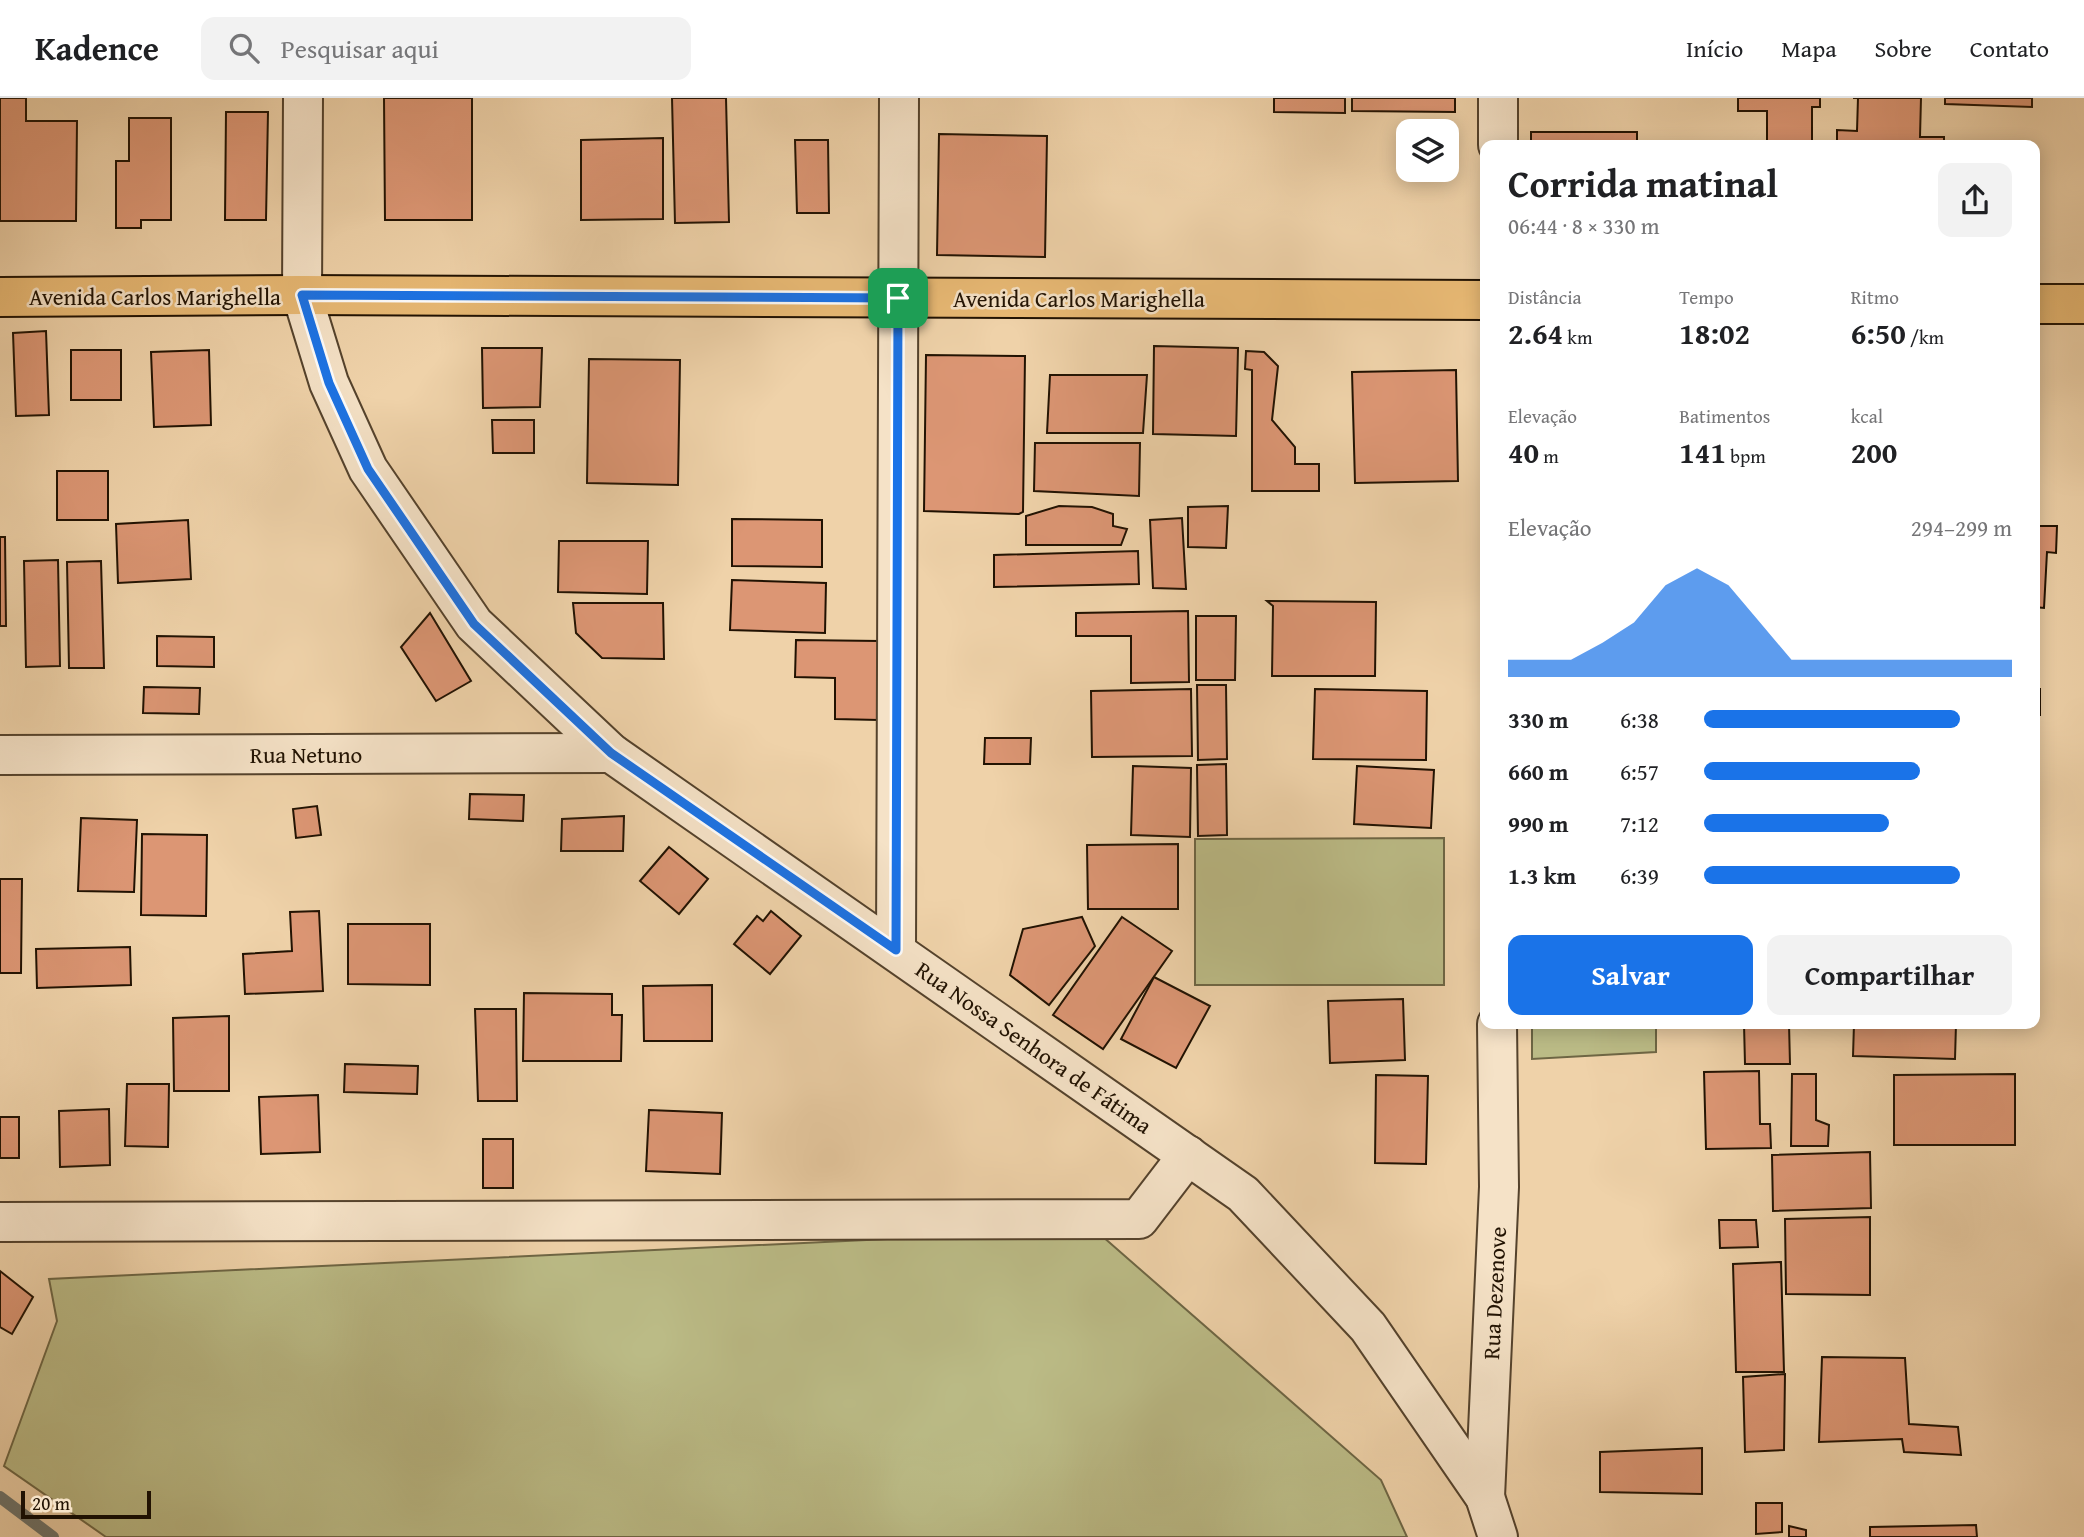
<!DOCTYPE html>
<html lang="pt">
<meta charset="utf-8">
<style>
:root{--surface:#fff;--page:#f2f2f2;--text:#202124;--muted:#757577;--line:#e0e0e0;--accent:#1a73e8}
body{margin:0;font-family:"Gentium Book Plus",serif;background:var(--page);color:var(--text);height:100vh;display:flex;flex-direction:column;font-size:26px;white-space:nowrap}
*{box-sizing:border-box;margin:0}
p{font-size:23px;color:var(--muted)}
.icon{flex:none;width:38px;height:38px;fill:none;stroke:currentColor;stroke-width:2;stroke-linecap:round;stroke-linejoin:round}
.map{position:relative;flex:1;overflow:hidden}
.details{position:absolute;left:1480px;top:42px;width:560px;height:889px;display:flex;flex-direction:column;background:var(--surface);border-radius:14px;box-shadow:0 4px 18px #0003}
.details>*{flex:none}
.controls{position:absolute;left:1396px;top:21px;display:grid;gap:14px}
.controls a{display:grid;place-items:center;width:63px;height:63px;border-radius:14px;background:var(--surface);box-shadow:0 4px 18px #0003;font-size:35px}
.scale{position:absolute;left:21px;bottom:18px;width:130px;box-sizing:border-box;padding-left:7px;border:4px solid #211202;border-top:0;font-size:19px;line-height:24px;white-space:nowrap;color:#211202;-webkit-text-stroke:5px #f5e2c7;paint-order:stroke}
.pin{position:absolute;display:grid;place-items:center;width:60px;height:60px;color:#fff;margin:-30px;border-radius:14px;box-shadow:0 4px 10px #0006}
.round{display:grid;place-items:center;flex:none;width:74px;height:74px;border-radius:14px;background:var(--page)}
.overview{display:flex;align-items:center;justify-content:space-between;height:119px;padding:0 28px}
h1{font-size:38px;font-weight:800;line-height:52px}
.figures{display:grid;grid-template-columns:repeat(3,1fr);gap:10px;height:119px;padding:7px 28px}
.figures div{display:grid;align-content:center}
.figures b{font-size:30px;font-weight:800}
.figures small{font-size:19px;font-weight:400}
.figures p{font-size:19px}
.chart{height:196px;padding:14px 28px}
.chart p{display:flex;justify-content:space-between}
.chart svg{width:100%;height:126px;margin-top:7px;fill:var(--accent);opacity:.7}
.action{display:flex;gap:14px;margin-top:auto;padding:14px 28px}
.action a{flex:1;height:80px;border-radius:14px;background:var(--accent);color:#fff;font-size:28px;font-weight:800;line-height:80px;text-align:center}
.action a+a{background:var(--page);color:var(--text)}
ul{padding:0 28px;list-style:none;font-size:23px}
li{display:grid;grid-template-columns:112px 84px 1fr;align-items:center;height:52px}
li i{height:18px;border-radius:9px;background:var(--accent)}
header{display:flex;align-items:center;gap:42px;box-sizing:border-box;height:98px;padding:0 35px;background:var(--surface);border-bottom:2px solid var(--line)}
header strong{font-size:33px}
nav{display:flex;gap:38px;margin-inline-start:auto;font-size:24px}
.search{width:490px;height:63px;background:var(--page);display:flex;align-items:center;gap:18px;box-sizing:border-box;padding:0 24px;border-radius:14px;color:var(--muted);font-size:26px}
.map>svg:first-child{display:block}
</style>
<header>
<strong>Kadence</strong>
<div class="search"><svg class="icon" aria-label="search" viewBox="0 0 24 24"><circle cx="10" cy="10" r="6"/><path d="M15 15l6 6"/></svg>Pesquisar aqui</div>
<nav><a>Início</a><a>Mapa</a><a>Sobre</a><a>Contato</a></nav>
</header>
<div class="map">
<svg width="2084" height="1439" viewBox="0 0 2084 1439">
<rect width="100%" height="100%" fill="#efd2a9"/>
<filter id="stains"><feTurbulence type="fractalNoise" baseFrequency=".00286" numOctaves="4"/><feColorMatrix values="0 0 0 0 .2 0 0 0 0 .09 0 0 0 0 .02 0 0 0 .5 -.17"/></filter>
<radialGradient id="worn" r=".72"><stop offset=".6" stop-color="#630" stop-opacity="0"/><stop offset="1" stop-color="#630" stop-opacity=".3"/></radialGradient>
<g fill="#bbbb86" stroke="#6e6644" stroke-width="2">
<polygon points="1444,740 1444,887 1195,887 1195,741"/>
<polygon points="1532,926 1656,926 1656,954 1532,961"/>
<polygon points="1094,1131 1381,1382 1407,1439 106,1439 4,1368 57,1223 49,1181"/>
</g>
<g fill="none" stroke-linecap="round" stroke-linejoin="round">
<polyline stroke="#6d746d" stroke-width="12" points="0,1399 53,1439"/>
</g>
<g fill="#dc9674" stroke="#211202" stroke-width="2">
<polygon points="0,0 26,0 26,23 77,23 76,123 0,123"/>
<polygon points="384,0 472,0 472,122 385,122"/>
<polygon points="672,0 726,0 729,124 675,125"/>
<polygon points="1274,0 1345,0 1345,15 1274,14"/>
<polygon points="1352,0 1455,0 1455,14 1352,13"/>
<polygon points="1738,0 1820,0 1820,9 1812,9 1812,47 1767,47 1767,13 1738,13"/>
<polygon points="1853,0 1921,0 1920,39 1944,39 1944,47 1837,47 1837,32 1857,33 1858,0"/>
<polygon points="1945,0 2032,0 2032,9 1945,6"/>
<polygon points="226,14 268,14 266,122 225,122"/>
<polygon points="129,20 171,20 171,122 141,122 141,130 116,130 116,63 129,63"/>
<rect x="1531" y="34" width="106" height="13"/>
<polygon points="939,36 1047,38 1045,159 937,157"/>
<polygon points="663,40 663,121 581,122 581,42"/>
<polygon points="795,42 828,42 829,115 797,115"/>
<polygon points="46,233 49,317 16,318 13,235"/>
<polygon points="1154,248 1238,250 1236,338 1153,336"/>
<polygon points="482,250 542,250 540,309 483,310"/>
<rect x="71" y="252" width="50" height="50"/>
<polygon points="209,252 211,327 154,329 151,254"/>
<polygon points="1246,253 1264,254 1278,268 1272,322 1295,349 1295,366 1319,366 1319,393 1252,393 1252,272 1245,271"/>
<polygon points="926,257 1025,258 1023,414 1019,416 924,413"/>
<polygon points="589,261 680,262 678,387 587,385"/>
<polygon points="1456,272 1458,383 1355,385 1352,274"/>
<polygon points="1050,277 1147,277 1143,335 1047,335"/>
<polygon points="492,322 534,322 534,355 493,355"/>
<polygon points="1035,345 1140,345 1139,398 1034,393"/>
<rect x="57" y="373" width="51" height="49"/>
<polygon points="1059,408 1092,409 1113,416 1113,428 1127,431 1121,447 1026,447 1026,418"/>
<polygon points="1228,408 1226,450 1188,449 1188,409"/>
<polygon points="1182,420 1186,491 1153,490 1150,422"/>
<polygon points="732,421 822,422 822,469 732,468"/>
<polygon points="188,422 191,481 118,485 116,426"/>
<polygon points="2035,428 2057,428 2056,455 2047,454 2044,510 2035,509"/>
<polygon points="0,439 5,439 6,528 0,528"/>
<polygon points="559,443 648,443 647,496 558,494"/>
<polygon points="1138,453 1139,486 994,489 994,457"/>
<polygon points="58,462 60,568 26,569 24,463"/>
<polygon points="101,463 104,570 69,570 67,464"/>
<polygon points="732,482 826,485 825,535 730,532"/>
<polygon points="1267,503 1376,504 1375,578 1272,578 1273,508"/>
<polygon points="573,505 663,505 664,561 602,560 576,535"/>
<polygon points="1188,513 1189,584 1131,585 1131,538 1076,538 1076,515"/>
<polygon points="430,515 471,583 436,603 401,549"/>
<polygon points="1196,518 1236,518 1235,582 1196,582"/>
<polygon points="157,538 214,539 214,569 157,568"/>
<polygon points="796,542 880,543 879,622 835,621 835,580 795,579"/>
<polygon points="1197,587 1226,587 1227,661 1198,662"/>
<polygon points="144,589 200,590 199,616 143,615"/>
<polygon points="1191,591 1192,658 1092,659 1091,593"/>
<polygon points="1315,591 1427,593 1426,662 1313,661"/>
<rect x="2035" y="591" width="5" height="26"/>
<polygon points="985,640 1031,640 1030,666 984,666"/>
<polygon points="1226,666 1227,737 1198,738 1197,667"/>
<polygon points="1133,668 1191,670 1190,739 1131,737"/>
<polygon points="1357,668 1434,672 1431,730 1354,726"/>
<polygon points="470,696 524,697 523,723 469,721"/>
<polygon points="317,708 321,737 296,740 293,711"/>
<polygon points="624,718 623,753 561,753 562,721"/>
<polygon points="81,720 137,722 134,794 78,793"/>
<polygon points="142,736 207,737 206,818 141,817"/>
<polygon points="1178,746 1178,811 1088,811 1087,747"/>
<polygon points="669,749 708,781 679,816 640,783"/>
<polygon points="0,781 22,781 21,875 0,875"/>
<polygon points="319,813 323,893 245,896 243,856 292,853 290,814"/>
<polygon points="771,813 801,838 770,876 734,846 757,818 763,823"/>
<polygon points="1082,819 1095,848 1049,907 1010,877 1023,831"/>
<polygon points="1122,819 1172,853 1103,951 1053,917"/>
<polygon points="348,826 430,826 430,887 348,886"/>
<polygon points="130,849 131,887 37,890 36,851"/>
<polygon points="1154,879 1210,908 1176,970 1121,941"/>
<polygon points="712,887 712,943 644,943 643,888"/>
<polygon points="524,895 612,896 612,917 622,917 621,963 523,963"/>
<polygon points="1403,901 1405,962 1330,965 1328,903"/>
<polygon points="475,911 516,911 517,1003 478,1003"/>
<polygon points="229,918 229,993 174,993 173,920"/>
<polygon points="1744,926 1789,926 1790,966 1745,966"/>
<polygon points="1854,926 1956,926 1955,961 1853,958"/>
<polygon points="345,966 418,968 417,996 344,994"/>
<polygon points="1759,973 1760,1026 1770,1026 1771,1050 1706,1051 1704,974"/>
<polygon points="1792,976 1816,976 1816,1022 1829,1027 1828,1048 1791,1048"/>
<polygon points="2015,976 2015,1047 1894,1047 1894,977"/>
<polygon points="1376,977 1428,978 1426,1066 1375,1065"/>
<polygon points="127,986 169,986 168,1049 125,1048"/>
<polygon points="318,997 320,1054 261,1056 259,999"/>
<polygon points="109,1011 110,1067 60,1069 59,1013"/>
<polygon points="649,1012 722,1015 720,1076 646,1073"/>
<rect x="0" y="1019" width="19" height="41"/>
<rect x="483" y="1041" width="30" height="49"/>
<polygon points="1870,1054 1871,1110 1773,1113 1772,1057"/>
<polygon points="1870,1119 1870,1197 1786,1196 1785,1121"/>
<polygon points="1719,1122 1756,1122 1758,1149 1720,1150"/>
<polygon points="1781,1164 1784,1274 1736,1274 1733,1166"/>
<polygon points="0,1173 33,1199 12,1236 0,1229"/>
<polygon points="1822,1259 1905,1260 1909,1326 1958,1329 1961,1357 1904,1354 1902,1341 1819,1344"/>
<polygon points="1785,1276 1784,1352 1745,1354 1743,1279"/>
<polygon points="1702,1350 1702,1396 1600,1394 1600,1354"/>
<polygon points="1756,1405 1782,1405 1782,1434 1756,1436"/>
<polygon points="1976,1427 1977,1439 1870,1439 1870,1429"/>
<polygon points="1789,1428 1806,1432 1806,1439 1789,1439"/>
</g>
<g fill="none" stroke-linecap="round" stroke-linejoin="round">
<g stroke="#54422c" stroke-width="42">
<g id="minor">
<polyline points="303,0 302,197 329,285 368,371 474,526 611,655 1243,1096 1368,1229 1485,1399 1498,1439"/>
<polyline points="1498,47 1498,0"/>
<polyline points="0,657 611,655"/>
<polyline points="896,852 899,0"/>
<polyline points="0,1124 1139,1121 1188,1057"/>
<polyline points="1485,1399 1499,1089 1497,926"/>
</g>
</g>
<g stroke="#211202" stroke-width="42">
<g id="primary">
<polyline points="0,199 302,197 1486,202"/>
<polyline points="2035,206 2084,206"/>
</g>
</g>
<use href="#minor" stroke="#f5e2c7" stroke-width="38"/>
<use href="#primary" stroke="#e8b974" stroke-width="38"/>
</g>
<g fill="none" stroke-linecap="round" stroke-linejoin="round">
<g stroke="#fff" stroke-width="14">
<polygon id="route" points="302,197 898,200 896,852 611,655 474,526 368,371 329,285"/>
</g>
<use href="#route" stroke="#1a73e8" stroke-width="9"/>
</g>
<g text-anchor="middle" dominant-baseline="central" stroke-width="5" stroke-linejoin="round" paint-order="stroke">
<g font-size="23" fill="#211202" stroke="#f5e2c7">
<text x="155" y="198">Avenida Carlos Marighella</text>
<text x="1079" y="200">Avenida Carlos Marighella</text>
<text x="306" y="656">Rua Netuno</text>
<text transform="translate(1034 949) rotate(35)">Rua Nossa Senhora de Fátima</text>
<text transform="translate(1494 1195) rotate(-87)">Rua Dezenove</text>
</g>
</g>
<rect width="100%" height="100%" filter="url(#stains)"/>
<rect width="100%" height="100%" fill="url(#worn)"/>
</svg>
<div class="controls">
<a><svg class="icon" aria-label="layers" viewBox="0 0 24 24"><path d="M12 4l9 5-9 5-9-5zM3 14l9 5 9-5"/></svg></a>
</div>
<div class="scale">20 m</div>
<div class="pin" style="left:898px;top:200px;background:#1e9e55"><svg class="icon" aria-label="arrive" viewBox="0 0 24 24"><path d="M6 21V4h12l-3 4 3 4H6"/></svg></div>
<section class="details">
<div class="overview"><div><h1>Corrida matinal</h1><p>06:44 · 8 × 330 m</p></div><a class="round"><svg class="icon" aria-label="share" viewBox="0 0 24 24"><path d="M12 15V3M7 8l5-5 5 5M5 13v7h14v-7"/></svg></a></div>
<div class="figures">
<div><p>Distância</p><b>2.64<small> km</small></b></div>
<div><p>Tempo</p><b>18:02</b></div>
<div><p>Ritmo</p><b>6:50<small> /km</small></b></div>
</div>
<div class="figures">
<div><p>Elevação</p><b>40<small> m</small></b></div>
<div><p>Batimentos</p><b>141<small> bpm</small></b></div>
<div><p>kcal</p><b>200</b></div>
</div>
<div class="chart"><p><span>Elevação</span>294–299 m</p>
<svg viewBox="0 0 160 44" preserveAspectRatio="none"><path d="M0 44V38L10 38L20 38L30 32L40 25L50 12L60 6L70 12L80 25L90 38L100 38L110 38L120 38L130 38L140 38L150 38L160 38V44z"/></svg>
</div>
<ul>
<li><b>330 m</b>6:38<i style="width:83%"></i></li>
<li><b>660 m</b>6:57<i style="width:70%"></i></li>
<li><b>990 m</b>7:12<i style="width:60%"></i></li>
<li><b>1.3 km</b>6:39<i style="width:83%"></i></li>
</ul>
<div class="action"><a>Salvar</a><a>Compartilhar</a></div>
</section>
</div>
